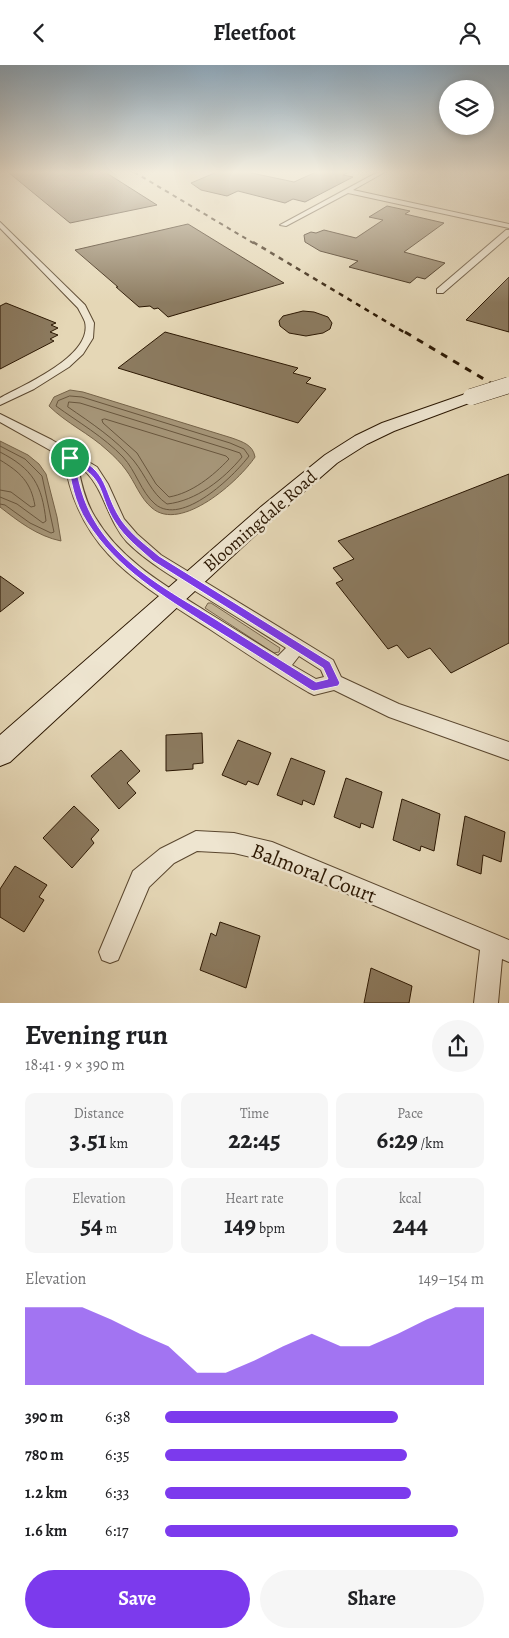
<!DOCTYPE html>
<meta charset="utf-8">
<style>
:root{--surface:#fff;--page:#f6f6f6;--text:#202124;--muted:#757577;--accent:#7c3aed}
body{margin:0;font-family:Alegreya,serif;background:var(--page);color:var(--text);height:100vh;display:flex;flex-direction:column;font-size:19px;white-space:nowrap}
*{box-sizing:border-box;margin:0}
p{font-size:16px;color:var(--muted)}
.icon{flex:none;width:28px;height:28px;fill:none;stroke:currentColor;stroke-width:2;stroke-linecap:round;stroke-linejoin:round}
.map{position:relative;height:938px;overflow:hidden}
.sheet{display:flex;flex-direction:column;background:var(--surface);flex:1}
.sheet>*{flex:none}
.buttons{position:absolute;left:439px;top:15px;display:grid;gap:10px}
.buttons a{display:grid;place-items:center;width:55px;height:55px;border-radius:50%;background:var(--surface);box-shadow:0 2px 8px #0003;font-size:25px}
.pin{position:absolute;display:grid;place-items:center;width:42px;height:42px;color:#fff;margin:-21px;border:2px solid #fff;border-radius:50%;box-shadow:0 1px 5px #0007}
.round{display:grid;place-items:center;flex:none;width:52px;height:52px;border-radius:26px;background:var(--page)}
.overview{display:flex;align-items:center;justify-content:space-between;height:85px;padding:0 25px}
h1{font-size:28px;font-weight:700;line-height:38px}
.stats{display:grid;grid-template-columns:repeat(3,1fr);gap:8px;height:85px;padding:5px 25px}
.stats div{display:grid;align-content:center;border-radius:10px;background:var(--page);text-align:center}
.stats b{font-size:25px;font-weight:700}
.stats small{font-size:14px;font-weight:400}
.stats p{font-size:14px}
.chart{height:140px;padding:10px 25px}
.chart p{display:flex;justify-content:space-between}
.chart svg{width:100%;height:90px;margin-top:5px;fill:var(--accent);opacity:.7}
.button{display:flex;gap:10px;margin-top:auto;padding:10px 25px}
.button a{flex:1;height:58px;border-radius:30px;background:var(--accent);color:#fff;font-size:20px;font-weight:700;line-height:58px;text-align:center}
.button a+a{background:var(--page);color:var(--text)}
ul{padding:0 25px;list-style:none;font-size:16px}
li{display:grid;grid-template-columns:80px 60px 1fr;align-items:center;height:38px}
li i{height:12px;border-radius:6px;background:var(--accent)}
header{display:flex;justify-content:space-between;align-items:center;height:65px;padding:0 25px;background:var(--surface);font-size:22px;font-weight:700}
.map>svg:first-child{display:block}
</style>
<header><svg class="icon" aria-label="back" viewBox="0 0 24 24"><path d="M15 5l-7 7 7 7"/></svg>Fleetfoot<svg class="icon" aria-label="person" viewBox="0 0 24 24"><circle cx="12" cy="8" r="4"/><path d="M4 21q1-7 8-7t8 7"/></svg></header>
<div class="map">
<svg width="509" height="938" viewBox="0 0 509 938">
<rect width="100%" height="100%" fill="#e5d7b6"/>
<filter id="stains"><feTurbulence type="fractalNoise" baseFrequency=".004" numOctaves="4"/><feColorMatrix values="0 0 0 0 .2 0 0 0 0 .09 0 0 0 0 .02 0 0 0 .5 -.17"/></filter>
<radialGradient id="worn" r=".72"><stop offset=".6" stop-color="#630" stop-opacity="0"/><stop offset="1" stop-color="#630" stop-opacity=".3"/></radialGradient>
<polygon fill="#c5b697" stroke="#78664c" points="208,538 211,538 280,583 279,587 274,588 205,543"/>
<g fill="#a69679" stroke="#756349">
<path d="M 70,325 L 83,327 L 232,373 C 243,377 253,380 255,392 C 239,416 181,468 152,443 C 140,433 135,417 126,405 C 121,398 114,391 107,385 C 90,369 66,358 49,341 L 54,332 Z"/>
<path d="M 0,376 L 28,390 L 39,399 L 46,409 L 57,452 L 61,476 C 37,471 18,456 0,442 Z"/>
</g>
<g fill="none" stroke-linecap="round" stroke-linejoin="round">
<g stroke="#68563e" stroke-width="1">
<path d="M 70,331 L 82,332 L 230,378 L 244,384 L 249,391 C 234,411 182,462 155,439 C 141,427 136,406 123,392 C 104,372 78,357 56,341 L 58,336 Z"/>
<path d="M 69,337 L 80,338 L 228,384 L 240,388 L 242,392 C 224,414 196,436 167,439 C 151,428 146,411 134,396 C 116,374 91,358 68,342 Z"/>
<path d="M 105,354 L 226,391 L 229,394 C 213,411 192,428 169,432 L 156,419 L 137,388 L 103,358 L 102,355 Z"/>
<polyline points="0,381 25,394 42,411 54,467 51,468 30,458 5,440 0,439"/>
<path d="M 0,387 C 33,404 42,420 46,456 L 43,458 L 17,439 L 0,432"/>
<path d="M 0,395 C 20,407 31,417 35,441 L 31,442 L 11,427 L 0,425"/>
</g>
</g>
<g fill="#8c7b60" stroke="#2b1702">
<polygon points="8,107 105,107 157,140 70,158"/>
<polygon points="217,107 247,107 294,117 316,107 349,107 343,110 353,112 305,137 293,134 285,138 238,126 227,131 201,125 191,118"/>
<polygon points="387,141 410,146 405,149 444,158 404,187 445,198 425,214 417,212 410,218 349,202 358,196 320,186 305,177 304,170 311,167 316,168 324,165 356,173 383,155 369,152"/>
<polygon points="188,159 284,218 168,252 158,243 154,244 150,241 139,242 116,222 118,222 75,185"/>
<polygon points="509,212 509,267 466,255"/>
<polygon points="6,238 56,258 51,260 58,263 50,267 58,270 50,274 54,276 0,304 0,241"/>
<polygon points="303,246 314,247 328,252 332,258 330,264 323,268 306,271 289,268 280,261 279,256 283,251"/>
<polygon points="165,267 298,303 293,308 311,313 306,318 326,324 298,358 118,303"/>
<polygon points="509,409 509,578 451,608 430,583 408,593 397,580 388,584 336,518 343,515 333,503 354,494 338,476"/>
<polygon points="0,511 24,528 0,547"/>
<polygon points="202,668 203,698 193,699 193,704 166,706 166,670"/>
<polygon points="238,675 271,688 258,720 248,716 246,720 222,710"/>
<polygon points="121,685 140,706 127,718 136,728 119,744 91,711"/>
<polygon points="291,693 325,706 314,740 303,735 302,740 277,730"/>
<polygon points="346,713 382,727 373,763 361,758 360,763 334,752"/>
<polygon points="402,734 440,749 434,786 421,781 420,786 393,775"/>
<polygon points="74,741 99,765 91,774 94,778 72,803 43,773"/>
<polygon points="465,751 505,767 501,797 483,790 481,809 457,800"/>
<polygon points="15,801 47,820 39,832 44,835 24,867 0,852 0,824"/>
<polygon points="220,857 260,871 246,923 200,905 211,868 216,871"/>
<polygon points="371,903 412,921 409,938 364,938"/>
</g>
<g fill="none" stroke-linecap="round" stroke-linejoin="round">
<g stroke="#5a472f" stroke-width="2">
<g id="minor">
<polygon points="378,107 385,107 353,125 509,159 509,163 348,128 286,161 280,160"/>
<path d="M 0,157 L 85,240 L 94,258 L 93,273 L 83,289 L 69,302 L 34,324 L 0,340 L 0,333 C 23,320 93,291 85,257 C 83,252 80,247 78,243 L 0,163 Z"/>
<polygon points="506,165 509,165 509,171 443,228 437,228 437,224"/>
<path d="M 0,349 L 52,375 L 97,402 L 108,419 L 124,454 L 137,469 L 161,490 L 333,595 L 341,612 L 399,639 L 509,677 L 509,695 L 389,652 L 334,625 L 314,630 L 308,627 C 274,607 241,585 208,563 C 137,517 77,485 64,393 L 0,357 ZM 78,401 C 104,417 105,453 127,477 C 147,497 172,511 195,526 C 226,545 256,564 286,583 L 278,591 C 255,577 231,562 207,547 C 166,521 120,495 95,452 C 85,436 81,418 78,401 ZM 299,591 L 321,605 L 324,612 L 316,614 L 292,600 Z"/>
<polygon points="196,766 234,768 272,777 509,875 509,897 502,894 498,938 474,938 480,885 272,797 234,788 197,786 174,798 149,822 118,895 110,898 102,895 99,887 133,806 160,784"/>
</g>
</g>
<g stroke="#2b1702" stroke-width="2">
<polygon id="secondary" points="471,327 477,329 479,332 477,335 394,366 367,379 337,398 276,451 10,697 0,701 0,670 262,441 325,390 355,371 382,358"/>
</g>
<use href="#minor" fill="#eee5d0" fill-rule="evenodd"/>
<use href="#secondary" fill="#eee5d0" fill-rule="evenodd"/>
<polyline stroke="#2b1702" stroke-width="2" stroke-dasharray="4.5 4.5" stroke-linecap="butt" points="134,107 255,179"/>
<polyline stroke="#2b1702" stroke-width="2.5" stroke-dasharray="5 5" stroke-linecap="butt" points="253,177 407,269"/>
<polyline stroke="#2b1702" stroke-width="3" stroke-dasharray="7 7" stroke-linecap="butt" points="405,267 509,329"/>
<g stroke="#2b1702" stroke-width="17" stroke-linecap="butt">
<polyline id="secondary-bridge" points="471,332 509,320"/>
</g>
<use href="#secondary-bridge" stroke="#eee5d0" stroke-width="16"/>
</g>
<linearGradient id="sky" x2="0" y2="1"><stop stop-color="#8da8bc"/><stop offset="0.45" stop-color="#f3edde"/><stop offset="1" stop-color="#f3edde" stop-opacity="0"/></linearGradient>
<rect width="509" height="238" fill="url(#sky)"/>
<path fill="#7c3aed" stroke="#fff" fill-rule="evenodd" d="M 70,390 C 111,405 102,427 122,456 C 132,470 146,480 159,491 L 330,597 L 340,618 L 338,621 L 314,626 L 311,625 C 277,603 242,581 208,560 C 163,531 117,504 87,457 C 74,437 71,416 67,393 ZM 75,398 C 107,416 98,431 115,457 C 125,473 140,484 153,496 L 323,603 L 328,614 L 316,617 C 282,596 248,575 215,554 C 171,527 119,500 93,453 C 83,435 79,418 75,398 Z"/>
<g text-anchor="middle" dominant-baseline="central" stroke-width="5" stroke-linejoin="round" paint-order="stroke">
<g font-size="18" fill="#2b1702" stroke="#eee5d0">
<text transform="translate(260 456) rotate(-41)">Bloomingdale Road</text>
</g>
<g font-size="21" fill="#2b1702" stroke="#eee5d0">
<text transform="translate(314 808) rotate(21)">Balmoral Court</text>
</g>
</g>
<rect width="100%" height="100%" filter="url(#stains)"/>
<rect width="100%" height="100%" fill="url(#worn)"/>
</svg>
<div class="buttons">
<a><svg class="icon" aria-label="layers" viewBox="0 0 24 24"><path d="M12 4l9 5-9 5-9-5zM3 14l9 5 9-5"/></svg></a>
</div>
<div class="pin" style="left:70px;top:393px;background:#1e9e55"><svg class="icon" aria-label="arrive" viewBox="0 0 24 24"><path d="M6 21V4h12l-3 4 3 4H6"/></svg></div>
</div>
<section class="sheet">
<div class="overview"><div><h1>Evening run</h1><p>18:41 · 9 × 390 m</p></div><a class="round"><svg class="icon" aria-label="share" viewBox="0 0 24 24"><path d="M12 15V3M7 8l5-5 5 5M5 13v7h14v-7"/></svg></a></div>
<div class="stats">
<div><p>Distance</p><b>3.51<small> km</small></b></div>
<div><p>Time</p><b>22:45</b></div>
<div><p>Pace</p><b>6:29<small> /km</small></b></div>
</div>
<div class="stats">
<div><p>Elevation</p><b>54<small> m</small></b></div>
<div><p>Heart rate</p><b>149<small> bpm</small></b></div>
<div><p>kcal</p><b>244</b></div>
</div>
<div class="chart"><p><span>Elevation</span>149–154 m</p>
<svg viewBox="0 0 160 44" preserveAspectRatio="none"><path d="M0 44V6L10 6L20 6L30 12L40 19L50 25L60 38L70 38L80 32L90 25L100 19L110 25L120 25L130 19L140 12L150 6L160 6V44z"/></svg>
</div>
<ul>
<li><b>390 m</b>6:38<i style="width:73%"></i></li>
<li><b>780 m</b>6:35<i style="width:76%"></i></li>
<li><b>1.2 km</b>6:33<i style="width:77%"></i></li>
<li><b>1.6 km</b>6:17<i style="width:92%"></i></li>
</ul>
<div class="button"><a>Save</a><a>Share</a></div>
</section>
